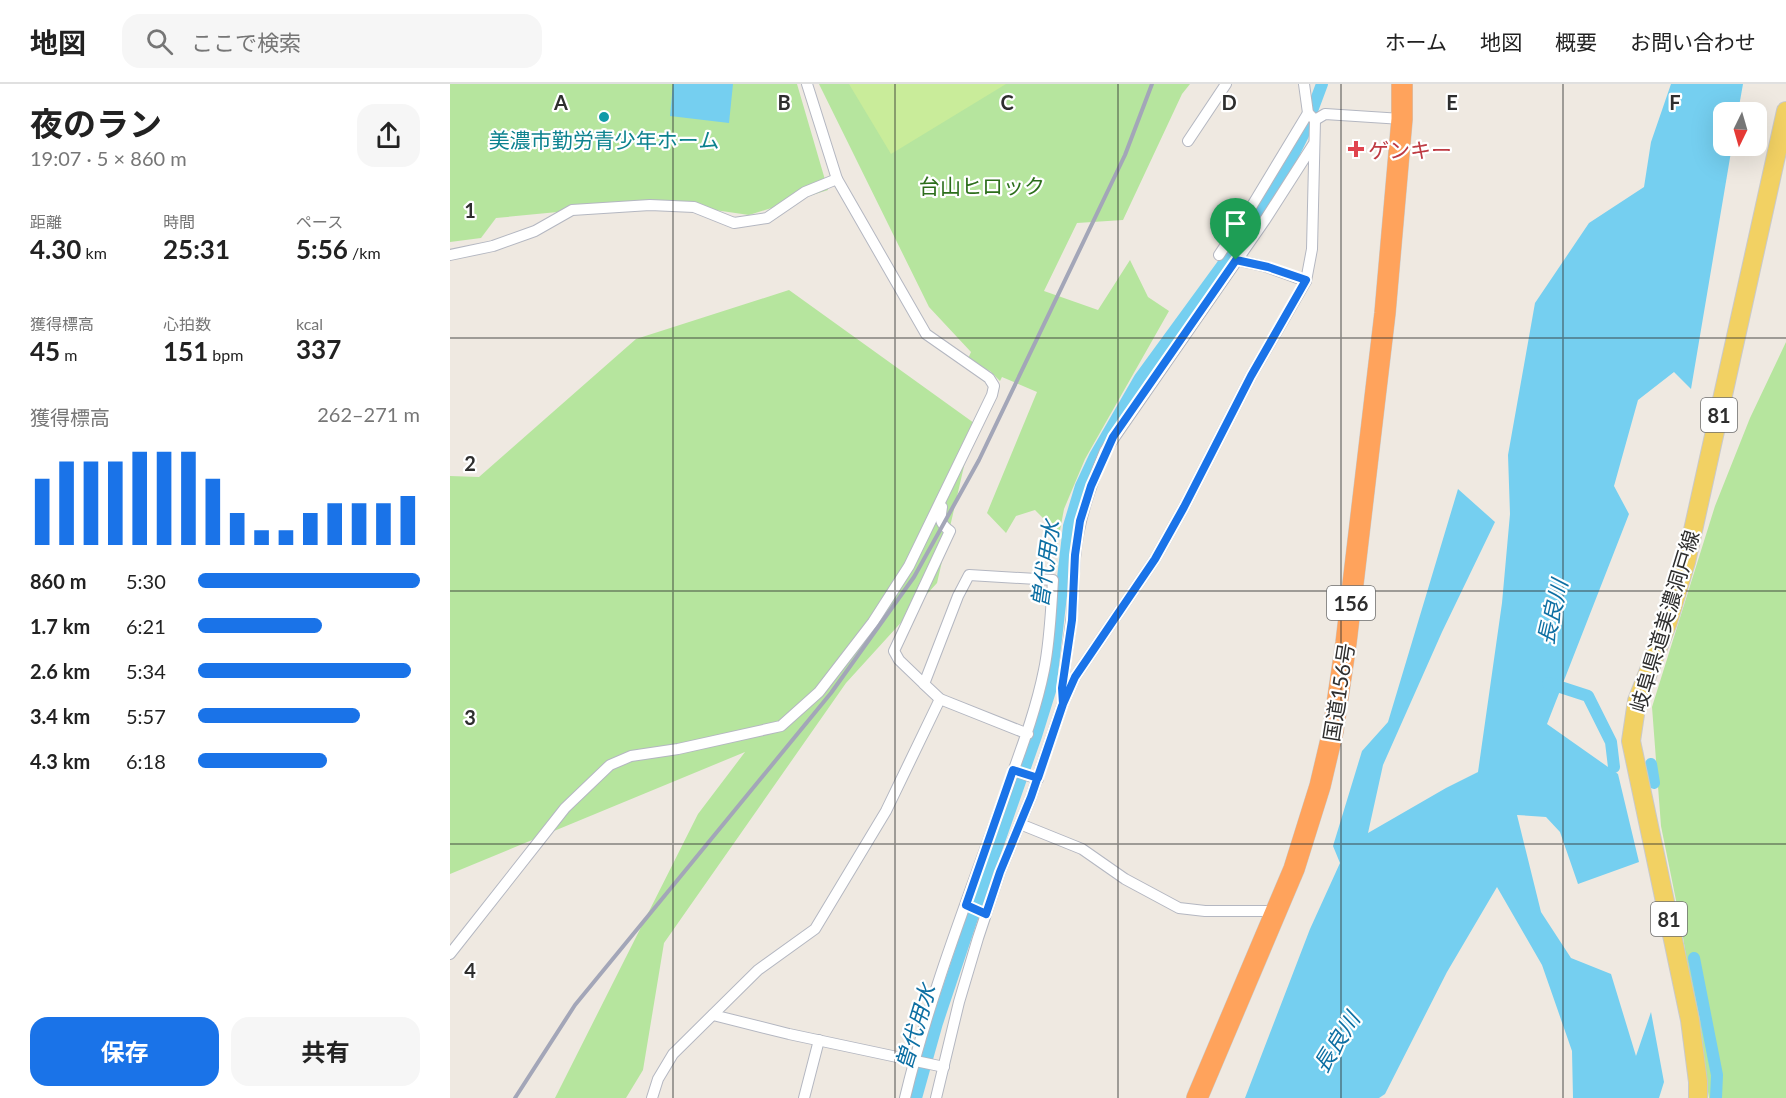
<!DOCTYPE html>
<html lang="ja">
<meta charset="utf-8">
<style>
:root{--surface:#fff;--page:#f6f6f6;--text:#222;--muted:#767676;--line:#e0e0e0;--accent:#1a73e8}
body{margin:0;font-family:Lato,"Noto Sans JP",sans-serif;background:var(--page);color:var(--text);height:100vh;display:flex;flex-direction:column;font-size:22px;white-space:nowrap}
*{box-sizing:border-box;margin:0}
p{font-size:20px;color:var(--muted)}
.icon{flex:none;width:33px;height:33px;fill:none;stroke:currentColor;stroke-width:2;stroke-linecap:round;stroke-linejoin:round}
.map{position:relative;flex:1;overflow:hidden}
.details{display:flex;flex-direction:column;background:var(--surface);width:450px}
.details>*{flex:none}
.needle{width:39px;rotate:185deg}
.buttons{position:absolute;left:1263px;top:18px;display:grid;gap:12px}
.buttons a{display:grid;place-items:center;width:54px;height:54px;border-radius:12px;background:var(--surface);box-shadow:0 6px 24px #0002;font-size:30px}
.pin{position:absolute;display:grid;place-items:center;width:51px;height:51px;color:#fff;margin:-62px -26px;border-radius:50% 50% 50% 0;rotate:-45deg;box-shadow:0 0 6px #0007}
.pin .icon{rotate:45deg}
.round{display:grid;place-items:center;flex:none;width:63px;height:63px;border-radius:18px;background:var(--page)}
.head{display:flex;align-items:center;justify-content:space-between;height:102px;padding:0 30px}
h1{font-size:33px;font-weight:700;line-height:45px}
.metrics{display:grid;grid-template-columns:repeat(3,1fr);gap:9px;height:102px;padding:6px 30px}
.metrics div{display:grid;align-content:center}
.metrics b{font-size:26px;font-weight:700}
.metrics small{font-size:16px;font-weight:400}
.metrics p{font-size:16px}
.chart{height:168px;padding:12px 30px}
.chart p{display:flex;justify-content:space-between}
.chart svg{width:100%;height:108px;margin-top:6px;stroke:var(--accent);stroke-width:6}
.primary-button{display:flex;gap:12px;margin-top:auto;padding:12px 30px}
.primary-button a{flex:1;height:69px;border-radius:18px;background:var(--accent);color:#fff;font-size:24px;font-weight:700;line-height:69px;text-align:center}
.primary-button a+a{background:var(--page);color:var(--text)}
ul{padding:0 30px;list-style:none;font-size:20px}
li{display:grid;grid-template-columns:96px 72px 1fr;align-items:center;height:45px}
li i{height:15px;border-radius:8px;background:var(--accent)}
header{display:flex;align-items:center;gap:36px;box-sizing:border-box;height:84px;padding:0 30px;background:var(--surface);border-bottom:2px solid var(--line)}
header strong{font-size:28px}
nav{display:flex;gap:33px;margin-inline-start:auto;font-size:21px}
.search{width:420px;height:54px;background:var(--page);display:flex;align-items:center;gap:15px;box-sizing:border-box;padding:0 21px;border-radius:18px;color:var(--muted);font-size:22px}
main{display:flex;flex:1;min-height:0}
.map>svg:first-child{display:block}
</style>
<header>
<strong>地図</strong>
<div class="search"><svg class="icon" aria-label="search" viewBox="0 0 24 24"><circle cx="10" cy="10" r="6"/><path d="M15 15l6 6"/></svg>ここで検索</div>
<nav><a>ホーム</a><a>地図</a><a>概要</a><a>お問い合わせ</a></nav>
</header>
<main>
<section class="details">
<div class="head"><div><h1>夜のラン</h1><p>19:07 · 5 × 860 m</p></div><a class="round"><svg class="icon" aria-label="share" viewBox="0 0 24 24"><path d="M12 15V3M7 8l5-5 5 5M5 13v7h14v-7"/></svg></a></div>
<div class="metrics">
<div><p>距離</p><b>4.30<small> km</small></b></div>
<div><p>時間</p><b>25:31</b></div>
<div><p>ペース</p><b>5:56<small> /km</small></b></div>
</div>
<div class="metrics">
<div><p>獲得標高</p><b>45<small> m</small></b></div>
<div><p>心拍数</p><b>151<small> bpm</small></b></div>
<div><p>kcal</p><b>337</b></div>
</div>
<div class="chart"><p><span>獲得標高</span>262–271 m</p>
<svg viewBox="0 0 160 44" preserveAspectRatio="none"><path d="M5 44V17M15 44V10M25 44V10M35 44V10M45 44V6M55 44V6M65 44V6M75 44V17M85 44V31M95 44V38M105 44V38M115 44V31M125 44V27M135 44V27M145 44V27M155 44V24"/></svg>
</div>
<ul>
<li><b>860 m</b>5:30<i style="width:100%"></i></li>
<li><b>1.7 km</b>6:21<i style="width:56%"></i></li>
<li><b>2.6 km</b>5:34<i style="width:96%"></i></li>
<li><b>3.4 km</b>5:57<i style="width:73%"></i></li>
<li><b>4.3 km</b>6:18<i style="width:58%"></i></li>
</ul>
<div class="primary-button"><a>保存</a><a>共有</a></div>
</section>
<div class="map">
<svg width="1336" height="1014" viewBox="0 0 1336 1014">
<rect width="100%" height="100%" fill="#efe9e1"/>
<g fill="#b6e59e">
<polygon points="0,0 347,0 378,106 299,131 244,123 191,120 46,134 31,154 0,158"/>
<polygon points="369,0 740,0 732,10 673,136 627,139 594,207 648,226 680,176 698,213 719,227 635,375 614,425 607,462 596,437 585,426 566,432 556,449 537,429 587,308 552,293 550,297 540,287 517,277 521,268 479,223"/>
<polygon points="339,206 524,339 487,499 396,599 214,859 193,986 176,1014 105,1014 248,730 295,668 0,790 0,392 29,393 186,255"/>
<polygon points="1336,258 1336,1014 1259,1014 1231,841 1211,742 1202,623 1265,422 1300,334"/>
</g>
<polygon fill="#c9ec9a" points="399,0 556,0 441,70"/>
<g fill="#75cff0">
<polygon points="223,0 283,0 279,39 220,32"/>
<polygon points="1221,0 1293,0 1288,28 1274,28 1274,62 1282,62 1241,305 1224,288 1188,316 1164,402 1179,430 1097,640 1168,690 1189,778 1128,800 1110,748 1096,733 1067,731 1091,828 1121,874 1161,890 1186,972 1201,928 1214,998 1209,1014 1123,1014 1122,967 1092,881 1047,803 997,888 935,1010 929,1014 795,1014 860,845 890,779 883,762 912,667 938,638 1008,405 1045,438 992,548 933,681 918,749 996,704 1028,688 1052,519 1060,430 1058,371 1085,219 1139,139 1194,103 1201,58"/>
</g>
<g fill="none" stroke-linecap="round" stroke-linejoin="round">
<g stroke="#75cff0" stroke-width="12">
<polyline points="1098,599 1138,612 1161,658 1164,683"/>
<polyline points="1201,680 1204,699"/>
<polyline points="1244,874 1267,991 1266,1014"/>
<polyline points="466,1014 487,939 521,837 586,652 600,607 619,442 631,402 645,372 690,294 771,183 837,83 853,51 872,0"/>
</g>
<g stroke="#b4b7c1" stroke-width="12">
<g id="street">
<polyline points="865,36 875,30 952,35"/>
<polyline points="738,57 776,0"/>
<polyline points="0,171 43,162 85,147 122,126 200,121 244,123 284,139 317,134 355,108 387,95"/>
<polyline points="769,171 803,120 858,29"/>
<polyline points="786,176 817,183 856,197"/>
<path d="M 474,600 L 449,576 L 444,567 L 500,447 C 489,439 490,435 492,423"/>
<path d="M 613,617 C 612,591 618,565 621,539 C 624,517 623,495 625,474 C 628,436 641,401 655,367 L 815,136 L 863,61"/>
<polyline points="563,686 588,695"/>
<polyline points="570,740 632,765 675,795 729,824 755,827 827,827"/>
<polyline points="0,870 115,724 160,681 181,672 228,665 331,642 369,608 423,538 459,482 542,311 544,302 539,294 476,250 387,95 357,0"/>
<polyline points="263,931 339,950 494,983"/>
<polyline points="202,1014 208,995 223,970 308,886 365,845 436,727 490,615"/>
<polyline points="354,1014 369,956"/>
<path d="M 455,1014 C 479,913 518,814 553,716 C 568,673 585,631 594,586 C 600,557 601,526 603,496 L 519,491 L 508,512 L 474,600 L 490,615 L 578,650"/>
<polyline points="486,1014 509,918 528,854 550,788 581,713 612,622 625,593 705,475 734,423 801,292 856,197 862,165 865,36 858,29 854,0"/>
</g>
</g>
<g stroke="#c9c9c9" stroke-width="20">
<polyline id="primary" points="1248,1014 1248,998 1240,936 1181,657 1187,617 1218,538 1236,478 1336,27"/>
</g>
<g stroke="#c9c9c9" stroke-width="22">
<polyline id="highway" points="747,1014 844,785 870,702 883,647 896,559 935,229 952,35 952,0"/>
</g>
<use href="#street" stroke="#fff" stroke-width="10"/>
<use href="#primary" stroke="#f2d163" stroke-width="18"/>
<use href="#highway" stroke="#ffa35c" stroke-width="21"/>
<polyline stroke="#a3a6b8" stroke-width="4" points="65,1014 125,921 381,609 464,493 529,376 675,71 702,0"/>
</g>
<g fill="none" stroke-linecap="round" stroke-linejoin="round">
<g stroke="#fff" stroke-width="12">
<polyline id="route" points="786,176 663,353 641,402 630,437 625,471 622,536 612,604 613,620 588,694 563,686 516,821 536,830 550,788 581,713 612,622 613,620 625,593 705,475 734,423 801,292 856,196 818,183 786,176"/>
</g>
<use href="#route" stroke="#1a73e8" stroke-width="8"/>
</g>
<path fill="none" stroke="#2e2e2e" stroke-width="1.5" stroke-opacity="0.55" d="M 223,0 L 223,1014M 445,0 L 445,1014M 668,0 L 668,1014M 891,0 L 891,1014M 1113,0 L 1113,1014M 0,254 L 1336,254M 0,507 L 1336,507M 0,760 L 1336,760"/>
<circle fill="#0f9aa8" stroke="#fff" stroke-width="2" cx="154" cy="33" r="6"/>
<path fill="#e0444e" stroke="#fff" stroke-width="2" d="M903 56h6v6h6v6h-6v6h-6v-6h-6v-6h6z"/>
<g text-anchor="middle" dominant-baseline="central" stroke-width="4.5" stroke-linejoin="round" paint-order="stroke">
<g fill="#fff" stroke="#6d6d6d" stroke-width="1.5">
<rect x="1251" y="314" width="36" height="34" rx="4.5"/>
<rect x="877" y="502" width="48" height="34" rx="4.5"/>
<rect x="1201" y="818" width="36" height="34" rx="4.5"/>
</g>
<g font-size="20" font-weight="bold" fill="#2e2e2e">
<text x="1269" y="331">81</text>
<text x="901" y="519">156</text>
<text x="1219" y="835">81</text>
</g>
<g font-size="21" fill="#0d838f" stroke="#fff">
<text x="154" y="55">美濃市勤労青少年ホーム</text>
</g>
<g font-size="21" fill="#be3a42" stroke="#fff" text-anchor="start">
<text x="918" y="65">ゲンキー</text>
</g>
<g font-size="21" fill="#2c6e1b" stroke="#fff">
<text x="532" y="101">台山ヒロック</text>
</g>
<g font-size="21" fill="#2e2e2e" stroke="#fff">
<text transform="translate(1214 537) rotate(-73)">岐阜県道美濃洞戸線</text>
<text transform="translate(888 608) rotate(-81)">国道156号</text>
</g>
<g font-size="22" font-style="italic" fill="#0d6fa3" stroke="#fff">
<text transform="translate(595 480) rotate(-82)">曽代用水</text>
<text transform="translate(1102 528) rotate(-77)">長良川</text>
<text transform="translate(465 943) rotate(-73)">曽代用水</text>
<text transform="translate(886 958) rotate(-58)">長良川</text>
</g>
</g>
<g font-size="20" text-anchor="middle" font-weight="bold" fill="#2e2e2e" stroke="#fff" stroke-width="4.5" stroke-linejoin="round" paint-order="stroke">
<text x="111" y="26">A</text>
<text x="334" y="26">B</text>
<text x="557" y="26">C</text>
<text x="779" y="26">D</text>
<text x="1002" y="26">E</text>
<text x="1225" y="26">F</text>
<text x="20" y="134">1</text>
<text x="20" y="387">2</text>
<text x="20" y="641">3</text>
<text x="20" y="894">4</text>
</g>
</svg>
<div class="buttons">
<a><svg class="needle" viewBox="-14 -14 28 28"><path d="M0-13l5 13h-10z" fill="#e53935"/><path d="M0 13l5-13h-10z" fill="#767676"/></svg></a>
</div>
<div class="pin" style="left:786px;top:176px;background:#1e9e55"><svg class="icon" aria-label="arrive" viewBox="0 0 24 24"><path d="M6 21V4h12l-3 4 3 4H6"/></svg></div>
</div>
</main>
